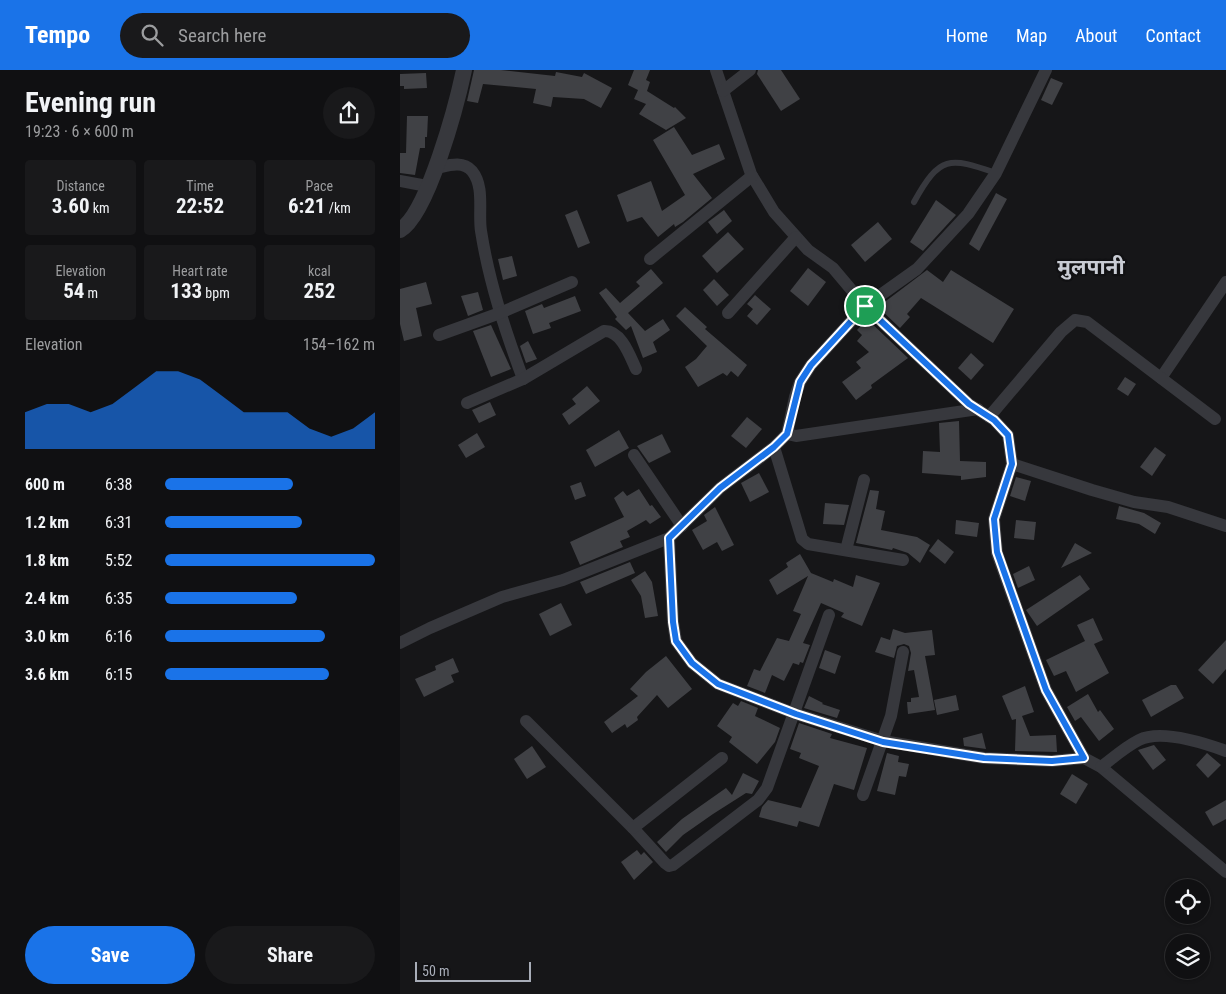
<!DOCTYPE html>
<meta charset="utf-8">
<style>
:root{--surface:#101012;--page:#19191b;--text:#f1f3f6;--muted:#9c9d9f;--line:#303032;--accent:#1a73e8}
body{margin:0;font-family:"Roboto Condensed","Noto Sans Devanagari",sans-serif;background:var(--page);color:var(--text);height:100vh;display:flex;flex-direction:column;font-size:19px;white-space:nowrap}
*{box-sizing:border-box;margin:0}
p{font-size:16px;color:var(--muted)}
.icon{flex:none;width:28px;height:28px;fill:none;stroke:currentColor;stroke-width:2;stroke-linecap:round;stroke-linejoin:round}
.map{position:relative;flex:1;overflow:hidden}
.drawer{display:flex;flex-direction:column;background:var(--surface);width:400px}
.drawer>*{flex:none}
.tools{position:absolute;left:765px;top:809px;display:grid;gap:10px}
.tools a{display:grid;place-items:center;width:45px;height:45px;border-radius:50%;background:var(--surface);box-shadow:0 1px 4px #0004,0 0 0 1px var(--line);font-size:25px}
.scale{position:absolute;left:15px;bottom:12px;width:116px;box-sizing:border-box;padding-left:5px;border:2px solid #a8adb8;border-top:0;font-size:14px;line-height:18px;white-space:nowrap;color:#a8adb8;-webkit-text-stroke:4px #111113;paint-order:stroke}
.pin{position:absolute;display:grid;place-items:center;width:42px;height:42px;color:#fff;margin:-21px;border:2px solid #fff;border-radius:50%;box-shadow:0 1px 5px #0007}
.round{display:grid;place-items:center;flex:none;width:52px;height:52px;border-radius:26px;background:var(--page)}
.headline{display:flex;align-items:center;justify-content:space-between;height:85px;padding:0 25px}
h1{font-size:28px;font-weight:700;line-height:38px}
.figures{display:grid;grid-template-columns:repeat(3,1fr);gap:8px;height:85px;padding:5px 25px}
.figures div{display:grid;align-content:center;border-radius:5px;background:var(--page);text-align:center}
.figures b{font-size:21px;font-weight:700}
.figures small{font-size:14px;font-weight:400}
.figures p{font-size:14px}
.chart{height:140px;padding:10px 25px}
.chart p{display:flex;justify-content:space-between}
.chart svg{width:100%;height:90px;margin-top:5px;fill:var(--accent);opacity:.7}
.action{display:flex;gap:10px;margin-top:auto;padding:10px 25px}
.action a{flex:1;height:58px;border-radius:30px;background:var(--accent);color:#fff;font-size:20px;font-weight:700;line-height:58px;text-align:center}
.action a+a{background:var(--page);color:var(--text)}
ul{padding:0 25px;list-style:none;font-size:16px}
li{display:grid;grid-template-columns:80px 60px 1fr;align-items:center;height:38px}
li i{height:12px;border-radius:6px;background:var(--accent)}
header{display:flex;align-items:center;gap:30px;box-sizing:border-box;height:70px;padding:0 25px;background:var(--accent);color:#fff}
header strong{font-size:24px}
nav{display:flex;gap:28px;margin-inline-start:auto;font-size:18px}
.search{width:350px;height:45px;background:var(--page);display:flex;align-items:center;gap:12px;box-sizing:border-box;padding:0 18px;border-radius:28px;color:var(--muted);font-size:19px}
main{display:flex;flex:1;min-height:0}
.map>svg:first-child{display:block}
</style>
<header>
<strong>Tempo</strong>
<div class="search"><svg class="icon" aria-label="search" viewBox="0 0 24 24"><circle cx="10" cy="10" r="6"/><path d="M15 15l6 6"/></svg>Search here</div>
<nav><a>Home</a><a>Map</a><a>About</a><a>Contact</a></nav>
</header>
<main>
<section class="drawer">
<div class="headline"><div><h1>Evening run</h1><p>19:23 · 6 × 600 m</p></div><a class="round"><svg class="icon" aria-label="share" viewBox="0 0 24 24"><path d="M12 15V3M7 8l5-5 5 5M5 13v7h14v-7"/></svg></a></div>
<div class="figures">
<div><p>Distance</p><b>3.60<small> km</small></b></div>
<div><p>Time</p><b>22:52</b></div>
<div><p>Pace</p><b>6:21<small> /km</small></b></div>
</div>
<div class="figures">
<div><p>Elevation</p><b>54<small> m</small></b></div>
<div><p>Heart rate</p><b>133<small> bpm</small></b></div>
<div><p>kcal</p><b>252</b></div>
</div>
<div class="chart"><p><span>Elevation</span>154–162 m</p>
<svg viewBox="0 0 160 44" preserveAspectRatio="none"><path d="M0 44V26L10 22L20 22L30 26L40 22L50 14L60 6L70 6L80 10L90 18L100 26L110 26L120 26L130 34L140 38L150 34L160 26V44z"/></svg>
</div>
<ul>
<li><b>600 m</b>6:38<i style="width:61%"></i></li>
<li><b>1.2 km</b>6:31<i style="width:65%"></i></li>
<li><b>1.8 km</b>5:52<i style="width:100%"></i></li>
<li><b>2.4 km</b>6:35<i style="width:63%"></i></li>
<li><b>3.0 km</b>6:16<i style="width:76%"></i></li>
<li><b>3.6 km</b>6:15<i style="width:78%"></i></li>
</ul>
<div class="action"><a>Save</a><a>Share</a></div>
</section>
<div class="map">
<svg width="826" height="924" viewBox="0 0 826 924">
<rect width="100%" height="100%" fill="#161618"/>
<g fill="#404145">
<polygon points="74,0 101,0 155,6 156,2 182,7 184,3 212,18 201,38 184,29 153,27 151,37 133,33 136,19 83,14 78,33 67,31"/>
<polygon points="234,0 250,0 246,10 250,12 247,21 274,38 275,37 286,48 266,60 239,44 246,34 234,29 238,20 228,15"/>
<polygon points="358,0 381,0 400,29 381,41 357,4"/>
<polygon points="26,3 27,18 4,19 4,16 0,16 0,4"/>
<polygon points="651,8 663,13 652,35 641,30"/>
<polygon points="7,46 28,46 27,67 25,67 25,78 20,78 15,105 0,103 0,83 6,83"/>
<polygon points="274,57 292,85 319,74 325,89 293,104 312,128 283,152 275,157 274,154 258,167 242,147 227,152 217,125 251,111 262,141 285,125 253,70"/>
<polygon points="596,123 607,129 579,181 569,174"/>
<polygon points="536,130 556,145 523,181 510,172"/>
<polygon points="177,140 190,173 178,178 165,145"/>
<polygon points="324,140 332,151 317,164 308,152"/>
<polygon points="478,152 492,169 465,192 451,175"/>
<polygon points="328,162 344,179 317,203 302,186"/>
<polygon points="112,186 117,206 103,210 98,189"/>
<polygon points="408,198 426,212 408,236 390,221"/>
<polygon points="251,199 263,213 228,243 245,261 263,249 270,260 253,272 257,282 243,288 231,256 226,260 215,249 217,247 199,223 206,218 220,233 240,216 236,212"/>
<polygon points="527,200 543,212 551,200 614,239 593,273 521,228 507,244 510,247 500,258 478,237"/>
<polygon points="314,209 329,225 317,236 303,220"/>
<polygon points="26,212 32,234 16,238 22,266 4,271 0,254 0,219"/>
<polygon points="78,222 83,240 68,246 61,226"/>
<polygon points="355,225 371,239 357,255 347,246 353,239 347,234"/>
<polygon points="175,226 181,241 149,253 151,258 133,264 125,241 142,234 144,238"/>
<polygon points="285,237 307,257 305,259 347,295 338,307 331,301 327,306 323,303 298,317 285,297 296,289 307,276 276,246"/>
<polygon points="467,249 508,288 471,315 472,318 456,330 442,312 461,298 456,292 469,282 457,271 462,265 457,260"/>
<polygon points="91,255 111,299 91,307 73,261"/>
<polygon points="128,271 137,289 126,293 120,276"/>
<polygon points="571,283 584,295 571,310 558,298"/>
<polygon points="725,307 736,314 728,326 717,319"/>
<polygon points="187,316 200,331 169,355 162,344 176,334 172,329"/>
<polygon points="90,332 96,345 79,353 72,340"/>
<polygon points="347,347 362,359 346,378 331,366"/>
<polygon points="559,351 560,391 586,392 586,407 561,410 561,406 522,403 523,381 540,382 539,353"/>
<polygon points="219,360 229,378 195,397 186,380"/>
<polygon points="77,363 85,377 66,388 58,375"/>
<polygon points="262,364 271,382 249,393 237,376"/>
<polygon points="755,377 766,385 752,406 740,397"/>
<polygon points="359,403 369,422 350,432 341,413"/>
<polygon points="616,407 631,411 625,431 610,426"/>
<polygon points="181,412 186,426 175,430 170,416"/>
<polygon points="239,419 250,436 252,435 261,447 250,454 246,450 227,461 230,467 220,471 223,477 180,495 170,472 224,447 214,428 223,421 227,426"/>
<polygon points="470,420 479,421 476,439 485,441 481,460 517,467 530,475 520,493 508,483 493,478 492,480 456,473"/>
<polygon points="425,433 449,435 444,455 423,454"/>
<polygon points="719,436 744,443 761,453 755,464 739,454 716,449"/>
<polygon points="315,437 334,475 322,481 317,472 303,480 292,460 307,451 304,445"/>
<polygon points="556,450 579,453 577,467 555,464"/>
<polygon points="616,450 636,452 634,470 614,468"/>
<polygon points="538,469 554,482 545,494 529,481"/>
<polygon points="675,473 692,483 661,498"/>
<polygon points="400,484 411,503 433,512 434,509 453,517 456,505 480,513 462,556 441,547 444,543 421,533 403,573 410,575 403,593 400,592 399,595 393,593 384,611 372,605 365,623 347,616 354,599 360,601 377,568 389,571 401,544 393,541 408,506 377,525 369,510 388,497 386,493"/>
<polygon points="230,492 235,503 186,524 180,512"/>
<polygon points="629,496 635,510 618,518 613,504"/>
<polygon points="245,501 252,512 258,546 245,548 241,526 231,510"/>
<polygon points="680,505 690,519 637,556 626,540"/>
<polygon points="161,533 172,555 150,566 139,544"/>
<polygon points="693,548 703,570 694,574 709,603 676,622 666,601 654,606 646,590 685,571 677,555"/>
<polygon points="493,559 505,563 532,560 535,585 525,586 535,640 508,644 507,632 511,632 511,628 519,627 514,600 508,601 511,583 509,576 504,574 497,576 494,588 475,582 481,567 490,570"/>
<polygon points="826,570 826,599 813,614 798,600"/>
<polygon points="425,580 441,586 435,604 419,598"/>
<polygon points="266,586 292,619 268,638 257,625 237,647 238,650 227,658 225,654 212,663 204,652 238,626 230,619 246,602"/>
<polygon points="53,588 59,602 51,605 54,612 24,627 15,609 36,600 35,596"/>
<polygon points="771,615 776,615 784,628 751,647 742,630"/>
<polygon points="625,616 634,642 622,646 630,666 656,665 657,682 615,681 616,649 612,650 602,626"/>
<polygon points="688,624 698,642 700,640 714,659 699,671 681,647 675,651 667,637"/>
<polygon points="556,625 559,640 537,645 534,630"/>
<polygon points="409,626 423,633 422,634 440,640 437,648 404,638"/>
<polygon points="341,631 358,638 355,646 380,658 375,672 357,694 329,672 332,667 317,656 333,633 338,636"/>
<polygon points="399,653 432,664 430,668 467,678 454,720 434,714 419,757 399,751 397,757 359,747 362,737 368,730 401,738 419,696 399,688 401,683 390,679"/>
<polygon points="582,663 586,679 564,676 563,668"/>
<polygon points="754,675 766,690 753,700 738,680"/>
<polygon points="132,676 146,697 127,709 114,689"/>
<polygon points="487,683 499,686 498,692 509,694 506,707 499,706 495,725 477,721"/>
<polygon points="807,683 821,695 808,708 796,695"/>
<polygon points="343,703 359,711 352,724 346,723 313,744 283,765 266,782 257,772 282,749 326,718 332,725"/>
<polygon points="672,704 688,714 676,734 660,724"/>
<polygon points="826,730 826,749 813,756 805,742"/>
<polygon points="237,780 241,785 244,782 253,792 234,810 221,792"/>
</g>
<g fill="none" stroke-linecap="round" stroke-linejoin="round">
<path stroke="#37383d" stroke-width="6" d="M 514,132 C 540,85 549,87 596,103"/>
<g stroke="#37383d" stroke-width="12">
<polyline points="316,0 351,104 374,142 408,180 433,198 465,236 569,334 594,350 608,365 612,394 594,449 597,483 646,620 684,688 701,697 826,802"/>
<polyline points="323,21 350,0"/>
<path d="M 36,98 C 47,96 62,90 72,101 C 85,117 78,142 81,161 C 89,212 105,260 123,309"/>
<polyline points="0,111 27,116"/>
<polyline points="250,189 352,106"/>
<polyline points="328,243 396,167"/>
<polyline points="39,265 100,243 172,212"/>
<polyline points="761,308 826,212"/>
<path d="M 67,333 L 123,309 L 204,261 C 221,260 230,286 236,299"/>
<polyline points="589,347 661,262 675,250 687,252 815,349"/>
<polyline points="387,364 396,366 578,339"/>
<polyline points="374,377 402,469 408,474 503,490"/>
<polyline points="234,385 282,456"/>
<polyline points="612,394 692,420 734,432 768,437 826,456"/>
<polyline points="269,468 273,552 276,571 292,593 318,614 396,644 483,671 584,688 652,691 684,688"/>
<polyline points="446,480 464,410"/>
<polyline points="0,573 30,558 102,527 163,510 269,468 320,418 374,377 387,364 395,327 400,312 411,295 465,236 517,199 568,144 596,103 646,0"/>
<polyline points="126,651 233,758 265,793 269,796 273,795 358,730 367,718 429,545"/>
<path d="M 701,697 C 713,688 725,677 739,670 C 761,659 804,673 826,681"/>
<polyline points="463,725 491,646 503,582"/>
<polyline points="233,758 322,688"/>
</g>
<path stroke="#37383d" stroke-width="16" d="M 0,160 C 28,144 57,33 64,0"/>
</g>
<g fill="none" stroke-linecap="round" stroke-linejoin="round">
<g stroke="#fff" stroke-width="10">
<polygon id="route" points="465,236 569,334 594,350 608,365 612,394 594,449 597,482 646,620 684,688 652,691 584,688 483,672 396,644 318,614 292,593 276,571 273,552 269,468 320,418 374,377 387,364 400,312 411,295"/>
</g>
<use href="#route" stroke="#1a73e8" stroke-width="6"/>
</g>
<g text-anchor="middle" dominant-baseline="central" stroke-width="4.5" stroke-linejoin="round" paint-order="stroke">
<g font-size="21" font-weight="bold" fill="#c9ccd4" stroke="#111113">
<text x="691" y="197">मुलपानी</text>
</g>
</g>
</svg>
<div class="tools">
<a><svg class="icon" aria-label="locate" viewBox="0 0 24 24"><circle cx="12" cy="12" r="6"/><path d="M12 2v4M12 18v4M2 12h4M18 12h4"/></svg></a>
<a><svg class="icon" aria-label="layers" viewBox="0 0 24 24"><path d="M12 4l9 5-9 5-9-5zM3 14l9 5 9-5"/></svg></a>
</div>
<div class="scale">50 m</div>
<div class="pin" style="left:465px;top:236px;background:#1e9e55"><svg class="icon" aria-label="arrive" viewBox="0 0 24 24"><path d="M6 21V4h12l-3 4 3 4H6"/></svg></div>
</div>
</main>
